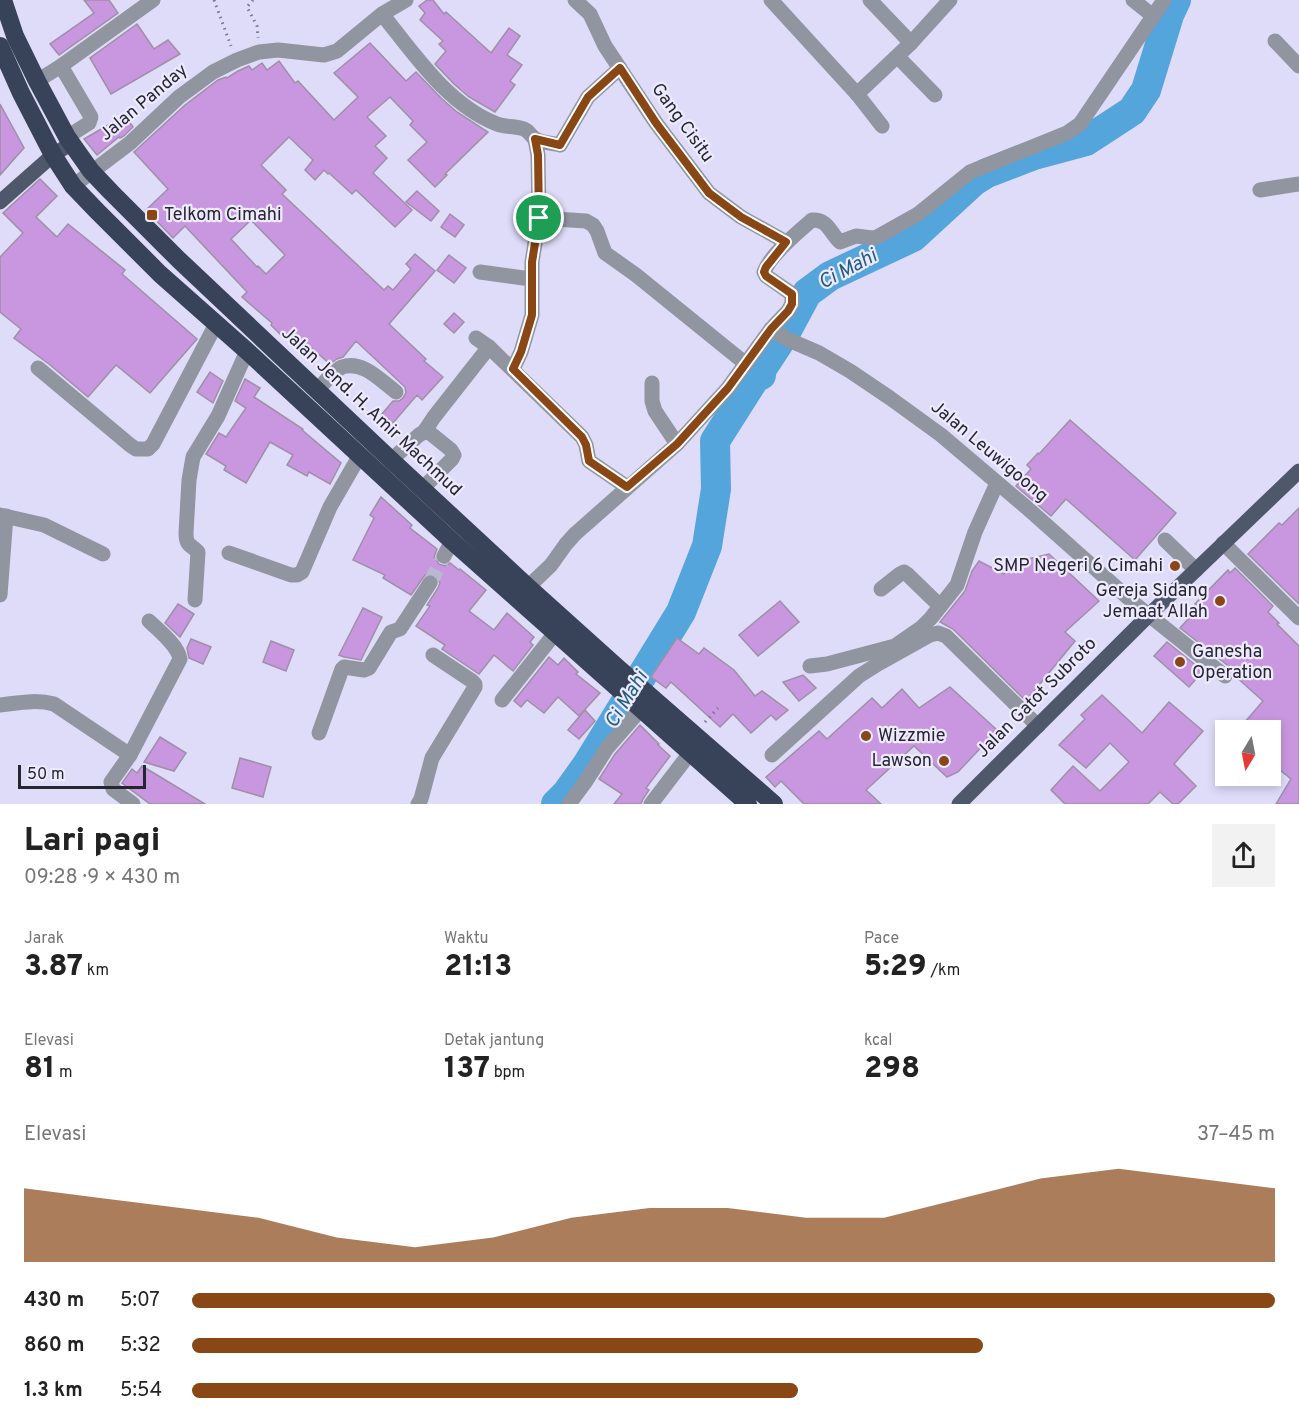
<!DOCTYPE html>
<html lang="id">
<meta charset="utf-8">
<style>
:root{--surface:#fff;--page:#f2f2f2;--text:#222;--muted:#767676;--accent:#894716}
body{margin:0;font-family:Overpass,sans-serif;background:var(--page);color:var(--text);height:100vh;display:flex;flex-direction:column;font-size:22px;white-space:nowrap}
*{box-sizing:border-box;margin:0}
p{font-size:20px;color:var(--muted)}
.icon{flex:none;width:33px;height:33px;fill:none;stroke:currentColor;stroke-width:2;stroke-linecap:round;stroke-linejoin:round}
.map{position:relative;height:804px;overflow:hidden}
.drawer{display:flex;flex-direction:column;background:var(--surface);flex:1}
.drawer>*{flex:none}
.needle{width:39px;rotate:190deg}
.controls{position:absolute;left:1215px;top:720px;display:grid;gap:12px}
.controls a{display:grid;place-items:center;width:66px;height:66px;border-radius:0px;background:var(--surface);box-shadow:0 3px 9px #0003;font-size:30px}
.scale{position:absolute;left:18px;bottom:15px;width:128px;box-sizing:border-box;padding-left:6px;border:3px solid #262530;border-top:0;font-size:16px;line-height:21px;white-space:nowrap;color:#262530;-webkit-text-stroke:4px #eceafc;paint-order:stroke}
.pin{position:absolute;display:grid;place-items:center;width:51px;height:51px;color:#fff;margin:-26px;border:3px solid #fff;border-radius:50%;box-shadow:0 2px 6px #0007}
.round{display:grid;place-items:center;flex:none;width:63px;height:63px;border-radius:0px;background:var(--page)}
.head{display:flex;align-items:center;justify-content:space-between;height:102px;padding:0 24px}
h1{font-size:33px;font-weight:800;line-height:45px}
.metrics{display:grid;grid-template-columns:repeat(3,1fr);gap:9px;height:102px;padding:6px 24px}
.metrics div{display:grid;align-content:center}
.metrics b{font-size:30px;font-weight:800}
.metrics small{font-size:16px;font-weight:400}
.metrics p{font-size:16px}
.chart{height:168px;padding:12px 24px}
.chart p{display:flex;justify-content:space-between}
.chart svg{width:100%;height:108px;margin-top:6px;fill:var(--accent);opacity:.7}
ul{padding:0 24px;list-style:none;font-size:20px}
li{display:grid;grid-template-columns:96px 72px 1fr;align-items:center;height:45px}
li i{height:15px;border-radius:8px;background:var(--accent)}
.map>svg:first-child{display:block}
</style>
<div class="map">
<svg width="1299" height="804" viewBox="0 0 1299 804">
<rect width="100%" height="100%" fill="#dfdcf9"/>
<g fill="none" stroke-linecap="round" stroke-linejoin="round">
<polyline stroke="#54a5dc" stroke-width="30" points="556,804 567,793 587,765 681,612 707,546 716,489 715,441 755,378 761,375 761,370 786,332 807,293 830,276 913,237 974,181 987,173 1034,155 1086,141 1132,111 1146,90 1169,15 1176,0"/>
</g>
<g fill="#c897df" stroke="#9f8fa7" stroke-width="1.5" fill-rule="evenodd">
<polygon points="84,0 109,0 118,13 59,55 50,44 94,13"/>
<polygon points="427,0 433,0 444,14 446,12 491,53 509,28 520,36 507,55 522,65 510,81 515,85 495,112 469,97 454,84 435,64 446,51 439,44 443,41 420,20 425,13 419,6"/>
<polygon points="137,24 154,49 168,40 180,54 111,94 90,58"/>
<path d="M 370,43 L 406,81 L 416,72 L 441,98 L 457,112 L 488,132 L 445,174 L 447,175 L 435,187 L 408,160 L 427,142 L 410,125 L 413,121 L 390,97 L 367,117 L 386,136 L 375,146 L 387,158 L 373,173 L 412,210 L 395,227 L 356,190 L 352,194 L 329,173 L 328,174 L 324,170 L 315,180 L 305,170 L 313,160 L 289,137 L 261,165 L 286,190 L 282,194 L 384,290 L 388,286 L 393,290 L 411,269 L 406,264 L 415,254 L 435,271 L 389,324 L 426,359 L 424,361 L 443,377 L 422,400 L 417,395 L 393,423 L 382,414 L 393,401 L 399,401 L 403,398 L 406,393 L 405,387 L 356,341 L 343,357 L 337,359 L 330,364 L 292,331 L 285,339 L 271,325 L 272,323 L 242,297 L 247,292 L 185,226 L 173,238 L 146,210 L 168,189 L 134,152 L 185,105 L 218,80 L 226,77 L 227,78 L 238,71 L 249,66 L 252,70 L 262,63 L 267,70 L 279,61 L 295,83 L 298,81 L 334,120 L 358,97 L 334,73 ZM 251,220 L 285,255 L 266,274 L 258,266 L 257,267 L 231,239 Z"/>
<polygon points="0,104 24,148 0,175"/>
<polygon points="125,115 133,127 124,136 120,138 119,137 97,155 84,139"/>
<polygon points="40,179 57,196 36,217 57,237 68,224 125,270 122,274 197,339 150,393 116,365 88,397 49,364 14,338 21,329 0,312 0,257 23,233 3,213"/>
<polygon points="417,191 439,211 431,221 406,202"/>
<polygon points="450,214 464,225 455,237 441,227"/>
<polygon points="449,255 466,268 454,283 437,270"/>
<polygon points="454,313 464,322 454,333 444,324"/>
<polygon points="210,372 223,381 213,403 197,392"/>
<polygon points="245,379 260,388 254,397 303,429 302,430 341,463 330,484 309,472 307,476 287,465 293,455 270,442 246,483 224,470 226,466 206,454 219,433 226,437 246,408 235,401"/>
<polygon points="1070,420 1176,513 1135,560 1066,499 1051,516 1016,486 1031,469 1027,465 1038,453 1039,454"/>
<polygon points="381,497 412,525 410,528 437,549 434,557 439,564 445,566 450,563 459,570 460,569 486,590 469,611 494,630 507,613 534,637 530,642 533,645 513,671 494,655 479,674 442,649 445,645 416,626 430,606 427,605 438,588 440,583 436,575 431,573 425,575 411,595 383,578 385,575 353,560 374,518 370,515"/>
<polygon points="1299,508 1299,604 1248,554 1279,523 1282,525"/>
<polygon points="1049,554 1099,601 1065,632 1075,641 1026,701 953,629 940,622 965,591 972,571 979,561 1004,574 1015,562"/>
<polygon points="1235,568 1273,606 1268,612 1279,623 1277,624 1299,646 1299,804 1276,804 1291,779 1270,762 1270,730 1238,730 1263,701 1234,675 1231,668 1180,628 1199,607 1195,604 1228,570 1230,573"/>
<polygon points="780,601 799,622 758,656 739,635"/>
<polygon points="178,604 194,614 180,637 165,623"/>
<polygon points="363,608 382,617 361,660 344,657 339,655"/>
<polygon points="677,638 699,654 704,648 734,670 755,696 762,691 788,710 776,720 771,715 751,733 733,714 720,727 671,682 666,688 651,677"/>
<polygon points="191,639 211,647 203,664 189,658 187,648"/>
<polygon points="271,641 294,650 286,671 263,662"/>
<polygon points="1167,642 1203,671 1189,687 1154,656"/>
<polygon points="549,657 558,665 564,658 578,672 576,674 600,693 579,716 558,697 544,713 527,700 521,707 514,701"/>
<polygon points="803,675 816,688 799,701 783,682"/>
<polygon points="950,687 996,729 989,739 958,772 947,777 914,746 866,790 881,804 804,804 781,781 775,787 766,777 819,731 827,739 872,698 882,708 902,689 919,708"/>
<polygon points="1102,695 1142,733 1169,702 1203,731 1174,764 1196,786 1178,804 1173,804 1160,792 1148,804 1065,804 1051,790 1073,766 1100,791 1129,762 1110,743 1086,768 1059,745 1085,719 1081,715"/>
<polygon points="585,710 595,721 579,739 568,730"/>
<polygon points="640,725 659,744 658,745 670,756 646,788 649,790 643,799 641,804 614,804 622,794 599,779 615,754"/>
<polygon points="160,737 186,753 174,771 144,762"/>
<polygon points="240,758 271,767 263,797 232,788"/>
<polygon points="142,766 162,778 205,804 150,804 122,783 132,769 137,773"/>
</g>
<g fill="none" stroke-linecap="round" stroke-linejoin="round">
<polyline stroke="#bab7d1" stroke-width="15" stroke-dasharray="15 8" stroke-linecap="butt" points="430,583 444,556"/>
<g stroke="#7a788b" stroke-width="3" stroke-dasharray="1.5 4.5" stroke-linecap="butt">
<polyline points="214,0 231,46"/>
<polyline points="253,0 247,7 257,26 258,38"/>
<polyline points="705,722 718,708"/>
</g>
<g stroke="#9095a0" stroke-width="15">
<polyline points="575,0 590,14 605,46 656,123 709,193 741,217 786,242"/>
<polyline points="771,0 857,94 882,126"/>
<polyline points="870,0 911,43"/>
<polyline points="1133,0 1153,16"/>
<path d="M 382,14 C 414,54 448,105 497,124 C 505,127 515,126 524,129 C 529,131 530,135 534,138 C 540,143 553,143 560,145 L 588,97 L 620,68"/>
<polyline points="1275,41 1299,66"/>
<polyline points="898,57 935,95"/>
<polyline points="61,66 91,117 89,123 67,137"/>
<polyline points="37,81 61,66 153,0"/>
<polyline points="857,94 911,43 950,0"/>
<polyline points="73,186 130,143 179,97 213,72 237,60 259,52 278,50 324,55 337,51 382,14 406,0"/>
<polyline points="1260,190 1299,184"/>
<polyline points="539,218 586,221 593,225 597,231 605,253 636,275 746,364"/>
<polyline points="480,272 531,279"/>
<polyline points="771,329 789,340 819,353 850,371 890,398 941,435 1026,507 1135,604 1225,676"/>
<polyline points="476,338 489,347 582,437 586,445 589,461 627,487"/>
<polyline points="38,368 130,445 136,449 148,449 153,444 216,324"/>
<polyline points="513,369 521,352 532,315 532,262 539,218 538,155 535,139"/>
<polyline points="652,383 652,401 655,411 677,444"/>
<path d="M 317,390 C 323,384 335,370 342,367 C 363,360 381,381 396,392"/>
<polyline points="424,432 434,417 489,347"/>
<polyline points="391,460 419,435 424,432 430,433 451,450 454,455 452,459 422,489"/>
<polyline points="0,515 44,525 103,554"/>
<polyline points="1165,540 1196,570"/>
<polyline points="1223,543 1299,618"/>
<polyline points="229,553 291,575 297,575 302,572 330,507 360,455"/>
<polyline points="444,556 452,541"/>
<path d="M 528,587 L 551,565 L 566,544 L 575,534 L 677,444 L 728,388 L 771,329 L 788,311 L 792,304 L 792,294 L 766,276 L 764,272 C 770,255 798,232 812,220 C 828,219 830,233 840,242 L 856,236 L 872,238 L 877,237 L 918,214 L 970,172 L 1067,133 L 1080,124 L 1164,0"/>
<polyline points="881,589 900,574 904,572 907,574 940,606"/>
<polyline points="0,595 6,516"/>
<path d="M 195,600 L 198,552 C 190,544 186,546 186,533 L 189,480 L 193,457 L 218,416 L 247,351"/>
<polyline points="810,666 827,664 895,646 921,628 931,618 957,585 975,532 997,483"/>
<polyline points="502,700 556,632"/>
<path d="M 0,705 C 18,703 36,699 54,704 L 130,755 L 111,782 L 113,789 L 133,804"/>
<polyline points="319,733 342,669 344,667 364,670 369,668 391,632 400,629 430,583"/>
<path d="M 130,755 L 180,659 C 178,645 158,630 149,621"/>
<polyline points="772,755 859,676 878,664 930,635 938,633 946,636 1038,726"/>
<polyline points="418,804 421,799 432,758 475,687 475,684 472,681 433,655"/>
<polyline points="569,804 586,781 607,748 641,709"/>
<polyline points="651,804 690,753"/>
</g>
<g stroke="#4f586b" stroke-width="15">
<polyline points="0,202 53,155 72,143"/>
<polyline points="959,804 1149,615 1299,471"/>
</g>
<g stroke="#384258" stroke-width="18">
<polyline points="3,0 15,36 37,81 67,137 91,171 111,192 179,260 391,460 528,587 619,669 774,804"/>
<polyline points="0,46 21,93 53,155 73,186 97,211 160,274 247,351 452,541 748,804"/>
</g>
</g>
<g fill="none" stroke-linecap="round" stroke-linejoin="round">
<g stroke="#fff" stroke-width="12">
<polygon id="route" points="620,68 656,123 709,193 741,217 786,242 766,267 764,272 766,276 792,294 792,304 788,311 771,329 728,388 677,444 627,487 589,461 586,445 582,437 513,369 521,352 532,315 532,262 539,218 538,155 535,139 560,145 588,97"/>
</g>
<use href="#route" stroke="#894716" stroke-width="8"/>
</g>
<g fill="#894716" stroke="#eceafc" stroke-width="2">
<rect x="146" y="209" width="12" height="12" rx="3"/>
<circle cx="1175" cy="566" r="6"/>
<circle cx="1220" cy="601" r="6"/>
<circle cx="1180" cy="662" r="6"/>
<circle cx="866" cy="736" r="6"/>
<circle cx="944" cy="761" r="6"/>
</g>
<g text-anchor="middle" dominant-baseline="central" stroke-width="4.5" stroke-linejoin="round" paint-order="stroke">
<g font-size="18" fill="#262530" stroke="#eceafc">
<text transform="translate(144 103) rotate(-40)">Jalan Panday</text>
<text transform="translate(682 123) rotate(54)">Gang Cisitu</text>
<text transform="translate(371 412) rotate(43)">Jalan Jend. H. Amir Machmud</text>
<text transform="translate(989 452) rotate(40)">Jalan Leuwigoong</text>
<text transform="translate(1037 698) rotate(-45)">Jalan Gatot Subroto</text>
</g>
<g font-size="18" fill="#262530" stroke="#eceafc" text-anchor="start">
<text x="164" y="215">Telkom Cimahi</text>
<text x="1163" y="566" text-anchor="end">SMP Negeri 6 Cimahi</text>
<text x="1208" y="591" text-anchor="end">Gereja Sidang<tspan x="1208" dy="21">Jemaat Allah</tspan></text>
<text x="1192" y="652">Ganesha<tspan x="1192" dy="21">Operation</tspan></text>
<text x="878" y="736">Wizzmie</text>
<text x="932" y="761" text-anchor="end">Lawson</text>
</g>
<g font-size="20" font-style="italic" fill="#235d83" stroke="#eceafc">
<text transform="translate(848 270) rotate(-28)">Ci Mahi</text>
<text transform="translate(627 700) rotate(-58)">Ci Mahi</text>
</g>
</g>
</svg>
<div class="controls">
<a><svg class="needle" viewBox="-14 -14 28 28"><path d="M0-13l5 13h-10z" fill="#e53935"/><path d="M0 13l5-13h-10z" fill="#767676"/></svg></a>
</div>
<div class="scale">50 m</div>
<div class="pin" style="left:539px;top:218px;background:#1e9e55"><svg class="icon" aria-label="arrive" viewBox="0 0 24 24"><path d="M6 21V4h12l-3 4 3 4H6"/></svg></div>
</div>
<section class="drawer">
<div class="head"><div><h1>Lari pagi</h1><p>09:28 · 9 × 430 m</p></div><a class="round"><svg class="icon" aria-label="share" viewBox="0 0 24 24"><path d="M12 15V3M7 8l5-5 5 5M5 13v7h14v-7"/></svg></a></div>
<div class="metrics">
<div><p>Jarak</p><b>3.87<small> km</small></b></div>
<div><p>Waktu</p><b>21:13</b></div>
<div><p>Pace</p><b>5:29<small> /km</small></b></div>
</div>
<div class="metrics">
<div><p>Elevasi</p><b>81<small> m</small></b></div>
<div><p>Detak jantung</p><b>137<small> bpm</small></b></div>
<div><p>kcal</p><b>298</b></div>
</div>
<div class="chart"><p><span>Elevasi</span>37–45 m</p>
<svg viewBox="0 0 160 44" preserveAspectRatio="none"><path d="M0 44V14L10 18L20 22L30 26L40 34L50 38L60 34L70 26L80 22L90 22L100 26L110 26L120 18L130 10L140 6L150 10L160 14V44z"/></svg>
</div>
<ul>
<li><b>430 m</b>5:07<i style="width:100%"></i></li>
<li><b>860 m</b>5:32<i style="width:73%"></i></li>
<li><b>1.3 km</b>5:54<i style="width:56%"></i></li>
</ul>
</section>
